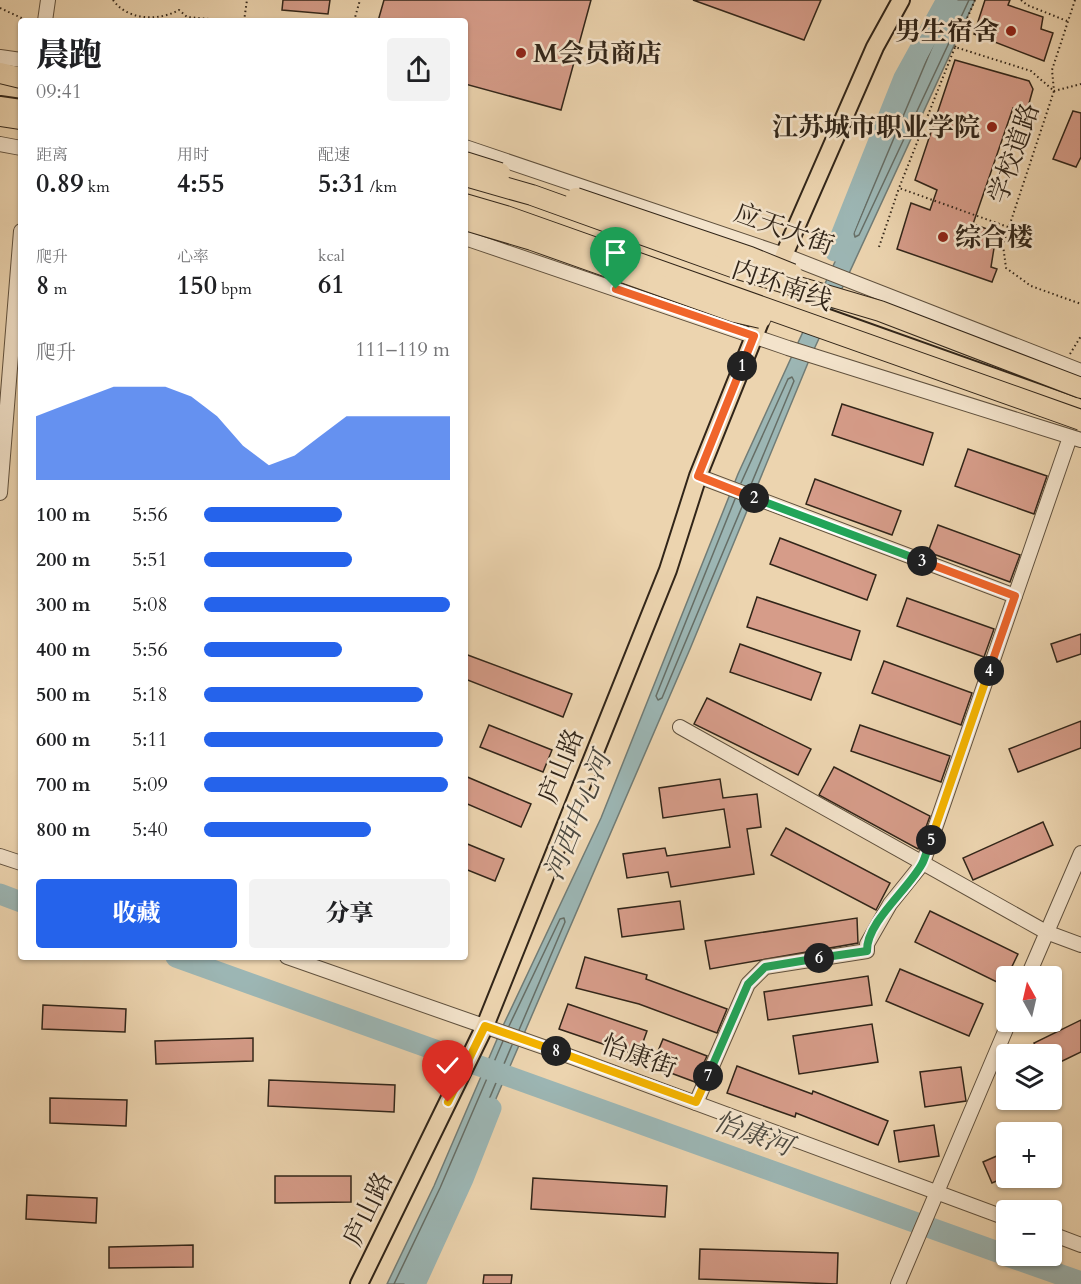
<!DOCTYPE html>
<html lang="zh">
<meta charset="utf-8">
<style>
:root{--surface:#fff;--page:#f2f2f2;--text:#202124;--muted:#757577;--accent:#2563eb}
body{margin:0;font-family:Cardo,"Noto Serif SC",serif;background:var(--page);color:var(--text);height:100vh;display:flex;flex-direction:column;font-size:22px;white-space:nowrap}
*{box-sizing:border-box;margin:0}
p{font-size:20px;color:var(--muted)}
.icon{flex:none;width:33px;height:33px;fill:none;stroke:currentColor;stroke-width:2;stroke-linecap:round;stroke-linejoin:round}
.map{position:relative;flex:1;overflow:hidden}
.drawer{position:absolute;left:18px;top:18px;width:450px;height:942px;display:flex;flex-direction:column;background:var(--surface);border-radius:6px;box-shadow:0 2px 4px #0004}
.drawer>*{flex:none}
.needle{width:39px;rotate:352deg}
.fabs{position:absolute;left:996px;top:966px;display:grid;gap:12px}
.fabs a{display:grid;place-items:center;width:66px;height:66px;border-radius:6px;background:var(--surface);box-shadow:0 2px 4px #0004;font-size:30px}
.pin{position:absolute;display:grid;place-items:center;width:51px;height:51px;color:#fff;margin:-62px -26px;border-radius:50% 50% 50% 0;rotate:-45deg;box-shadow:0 0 6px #0007}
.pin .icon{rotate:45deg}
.km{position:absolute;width:30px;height:30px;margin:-15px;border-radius:50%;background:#222;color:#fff;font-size:16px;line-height:30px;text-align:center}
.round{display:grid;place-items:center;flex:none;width:63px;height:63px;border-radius:6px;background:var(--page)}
.headline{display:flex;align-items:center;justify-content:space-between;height:102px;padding:0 18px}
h1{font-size:33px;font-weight:800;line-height:45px}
.stats{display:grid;grid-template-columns:repeat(3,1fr);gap:9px;height:102px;padding:6px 18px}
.stats div{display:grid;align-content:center}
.stats b{font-size:26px;font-weight:800}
.stats small{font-size:16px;font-weight:400}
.stats p{font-size:16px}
.chart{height:168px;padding:12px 18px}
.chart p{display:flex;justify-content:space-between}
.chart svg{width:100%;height:108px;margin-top:6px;fill:var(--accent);opacity:.7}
.primary-button{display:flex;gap:12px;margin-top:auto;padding:12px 18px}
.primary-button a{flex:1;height:69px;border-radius:6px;background:var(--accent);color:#fff;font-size:24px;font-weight:800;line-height:69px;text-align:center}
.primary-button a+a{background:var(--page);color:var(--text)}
ul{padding:0 18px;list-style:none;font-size:20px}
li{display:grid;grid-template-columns:96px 72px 1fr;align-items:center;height:45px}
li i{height:15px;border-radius:8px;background:var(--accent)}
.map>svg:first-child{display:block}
</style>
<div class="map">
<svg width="1081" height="1284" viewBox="0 0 1081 1284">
<rect width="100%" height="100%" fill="#ecd4af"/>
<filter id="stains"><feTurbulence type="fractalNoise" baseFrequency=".00333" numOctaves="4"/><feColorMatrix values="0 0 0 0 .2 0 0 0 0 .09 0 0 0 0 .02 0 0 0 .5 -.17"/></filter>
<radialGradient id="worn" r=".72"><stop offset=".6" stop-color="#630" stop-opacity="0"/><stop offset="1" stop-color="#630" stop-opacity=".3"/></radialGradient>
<polygon fill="#9cb6b4" stroke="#717c76" stroke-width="1.5" points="947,0 975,0 810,358 690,649 416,1284 387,1284 434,1186 501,1030 601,818 738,474 844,242 921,53"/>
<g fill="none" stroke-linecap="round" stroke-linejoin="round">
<g stroke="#666e66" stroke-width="1.5">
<polyline points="952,0 854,233 855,237 859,235 969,0"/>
<polyline points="741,483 788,379 792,377 794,381 750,487"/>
<polyline points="735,499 656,696 658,700 662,698 744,502"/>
<polyline points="509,1026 560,919 564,918 565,922 519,1030"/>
<polyline points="394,1284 440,1188 503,1041"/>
<polyline points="411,1284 512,1045"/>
</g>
<g stroke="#9cb6b4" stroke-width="21">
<polyline points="835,251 904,78 947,0"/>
<polyline points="0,894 21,902"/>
<polyline points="176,957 1006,1255"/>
<polyline points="1007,1256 1081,1282"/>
<polyline points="415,1284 463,1179 491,1108"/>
</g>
</g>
<g fill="#d69c89" stroke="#312519" stroke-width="1.5">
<polygon points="283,0 330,0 328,14 282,10"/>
<polygon points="384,0 591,0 561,110 465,84 465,21 378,21"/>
<polygon points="693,0 821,0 804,40"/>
<polygon points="985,0 1010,0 1008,5 1043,17 1041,29 1053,33 1044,61 974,34"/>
<polygon points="955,60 1029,81 1033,89 1026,114 1013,108 973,224 987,229 984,246 994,248 991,267 997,269 992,282 897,249 911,203 930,210 937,190 915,180"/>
<polygon points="1073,111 1081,113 1081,157 1076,167 1053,159"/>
<polygon points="842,404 933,433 923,465 832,435"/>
<polygon points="968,449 1047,476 1034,514 955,486"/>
<polygon points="815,479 901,511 892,535 806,504"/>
<polygon points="938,525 1020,555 1010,582 928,552"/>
<polygon points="780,538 876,575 867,600 770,564"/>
<polygon points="757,597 860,631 851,660 747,627"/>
<polygon points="907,598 994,629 984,657 897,626"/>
<polygon points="1081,634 1081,654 1057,662 1051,644"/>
<polygon points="740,644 821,673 811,700 730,672"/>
<polygon points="465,654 572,694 563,717 465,679"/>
<polygon points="884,661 972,693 961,725 872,693"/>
<polygon points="707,698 811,749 798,775 694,724"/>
<polygon points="1081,721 1081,748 1018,772 1009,749"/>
<polygon points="489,725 552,750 543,772 480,747"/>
<polygon points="860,725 950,756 941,782 851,751"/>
<polygon points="834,767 930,816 918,849 819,795"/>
<polygon points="465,776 531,804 521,827 465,803"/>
<polygon points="720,779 723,798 757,794 761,827 747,829 754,874 671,887 668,872 627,878 623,854 665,848 667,856 730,847 724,809 663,818 659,788"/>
<polygon points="1043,822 1053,845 973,880 963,858"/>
<polygon points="786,828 890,883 876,910 771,855"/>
<polygon points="465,843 504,859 495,881 465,869"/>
<polygon points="680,901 684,929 622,937 618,909"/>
<polygon points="930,911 1018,954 1003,985 915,942"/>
<polygon points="857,918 858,943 710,969 705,941"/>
<polygon points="585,957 647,975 646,979 727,1009 717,1033 639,1004 576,988"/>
<polygon points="900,969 983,1004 969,1036 886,1001"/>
<polygon points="868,976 872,1005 768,1020 764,992"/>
<polygon points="568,1004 647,1031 638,1056 559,1029"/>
<polygon points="43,1005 126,1009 125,1032 42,1029"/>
<polygon points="1081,1020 1081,1052 1052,1066 1052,1054 1040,1054 1034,1043"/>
<polygon points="872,1024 878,1062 799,1074 793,1036"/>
<polygon points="253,1038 253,1061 156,1064 155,1041"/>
<polygon points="663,1039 707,1056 695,1082 652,1066"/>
<polygon points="737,1066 812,1094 813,1091 888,1121 878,1145 796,1113 795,1117 727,1093"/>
<polygon points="961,1067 966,1101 925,1107 920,1072"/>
<polygon points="269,1080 395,1085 394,1112 268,1106"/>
<polygon points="50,1098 127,1100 126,1126 50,1123"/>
<polygon points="934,1125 939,1156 899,1162 894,1131"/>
<polygon points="1006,1152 1006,1177 992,1183 983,1162"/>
<polygon points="275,1176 351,1176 351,1202 275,1203"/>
<polygon points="533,1178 667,1186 665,1217 531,1209"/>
<polygon points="27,1195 97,1198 96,1223 26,1219"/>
<polygon points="193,1245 193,1267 109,1268 109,1247"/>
<polygon points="700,1249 838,1253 837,1284 699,1279"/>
<polygon points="484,1275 512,1275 511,1284 483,1284"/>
</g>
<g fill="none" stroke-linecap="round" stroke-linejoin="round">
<g stroke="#60513e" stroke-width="16">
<g id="minor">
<polyline points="45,21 48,0"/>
<polyline points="0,57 21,60"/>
<polyline points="0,144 21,148"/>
<polyline points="465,147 784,255 1081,371"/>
<polyline points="465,238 788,348 1081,440"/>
<polyline points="0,493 21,231"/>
<polyline points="1015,596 1070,437"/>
<polyline points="680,727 1046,932 1081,945"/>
<polyline points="0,856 21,863"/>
<polyline points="287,957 558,1052 1006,1218"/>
<polyline points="1028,976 1081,853"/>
<polyline points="696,1103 748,984 765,967 867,951 867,944 890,904 923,863 1015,596 698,476"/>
<polyline points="1052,1234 1081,1245"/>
<polyline points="898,1284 1009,1022"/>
</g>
</g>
<g stroke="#312519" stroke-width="20">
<g id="major">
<polyline points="0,105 21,108"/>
<polyline points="465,193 508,204 1081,408"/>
<polyline points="359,1284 485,1026 668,570 698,476 770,297 784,255 875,47 901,0"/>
</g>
</g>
<g stroke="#312519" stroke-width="22">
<g id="highway">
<polyline points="0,73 21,78"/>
<polyline points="0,116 21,119"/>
</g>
</g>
<g stroke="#312519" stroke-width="2" stroke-dasharray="1.5 3" stroke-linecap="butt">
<path d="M 113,0 C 128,21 159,21 179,10 L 187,17 L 231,21"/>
<polyline points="1021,0 1027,5 1067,21"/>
<polyline points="1075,0 1052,70 1054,91 1081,84"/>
<polyline points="0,8 28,21"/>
<polyline points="244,21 247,0"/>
<polyline points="354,21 360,0"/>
<polyline points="955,47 975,0"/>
<polyline points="1008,227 899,188 955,47 1031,71 1054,91 1003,245 1006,268 1031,286 1081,304"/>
<polyline points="879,247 899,188"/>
<polyline points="1070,354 1081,336"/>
</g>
<use href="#minor" stroke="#f3e3cb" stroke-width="14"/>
<use href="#major" stroke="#ecd4af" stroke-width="16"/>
<use href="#highway" stroke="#ecd4af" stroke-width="20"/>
<g stroke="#312519" stroke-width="22" stroke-linecap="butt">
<g id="highway-bridge">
<polyline points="465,162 500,173"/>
<polyline points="465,176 532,195 738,269 880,311 1081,388"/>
<polyline points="576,198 750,257 792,274"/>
<polyline points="465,204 506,216 1081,420"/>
<polyline points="465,220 532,240 735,312 761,318"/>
</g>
</g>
<use href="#highway-bridge" stroke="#ecd4af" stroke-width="20"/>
</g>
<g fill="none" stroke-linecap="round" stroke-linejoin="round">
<g stroke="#fff" stroke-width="12">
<polyline id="split-1" points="616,289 754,336 742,366"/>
</g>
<g stroke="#fff" stroke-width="12">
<polyline id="split-2" points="742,366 698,476 754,498"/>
</g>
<g stroke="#fff" stroke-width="12">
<polyline id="split-3" points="754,498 922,561"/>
</g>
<g stroke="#fff" stroke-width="12">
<polyline id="split-4" points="922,561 1015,596 989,671"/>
</g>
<g stroke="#fff" stroke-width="12">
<polyline id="split-5" points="931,840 989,671"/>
</g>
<g stroke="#fff" stroke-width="12">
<path id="split-6" d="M 819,958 L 867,951 C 866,922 911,887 923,862 C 926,855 928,847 931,840"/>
</g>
<g stroke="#fff" stroke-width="12">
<polyline id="split-7" points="708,1076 748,984 765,967 819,958"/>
</g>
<g stroke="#fff" stroke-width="12">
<polyline id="split-8" points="556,1051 696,1102 708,1076"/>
</g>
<g stroke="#fff" stroke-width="12">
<polyline id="split-9" points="448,1102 485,1026 556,1051"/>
</g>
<use href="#split-1" stroke="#f0652b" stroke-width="8"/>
<use href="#split-2" stroke="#f0652b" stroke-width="8"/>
<use href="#split-3" stroke="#22a559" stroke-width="8"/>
<use href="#split-4" stroke="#f0652b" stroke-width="8"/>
<use href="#split-5" stroke="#f5b400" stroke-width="8"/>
<use href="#split-6" stroke="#22a559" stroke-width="8"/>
<use href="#split-7" stroke="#22a559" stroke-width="8"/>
<use href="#split-8" stroke="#f5b400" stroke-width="8"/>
<use href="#split-9" stroke="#f5b400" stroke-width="8"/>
</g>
<g fill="#8f2418" stroke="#f3e3cb" stroke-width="2">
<circle cx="1011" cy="31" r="6"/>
<circle cx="521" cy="53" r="6"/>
<circle cx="992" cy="127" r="6"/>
<circle cx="943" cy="237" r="6"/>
</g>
<g text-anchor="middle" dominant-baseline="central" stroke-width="5" stroke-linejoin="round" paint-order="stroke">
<g font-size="26" font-weight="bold" fill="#312519" stroke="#f3e3cb" text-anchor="end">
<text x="999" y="31">男生宿舍</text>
<text x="533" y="53" text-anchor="start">M会员商店</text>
<text x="980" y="127">江苏城市职业学院</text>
<text x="955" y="237" text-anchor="start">综合楼</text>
</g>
<g font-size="26" fill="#312519" stroke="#f3e3cb">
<text transform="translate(1014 153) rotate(-71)">学校道路</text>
<text transform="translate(784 229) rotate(20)">应天大街</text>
<text transform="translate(782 285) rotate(19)">内环南线</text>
<text transform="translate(561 766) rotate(-68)">庐山路</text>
<text transform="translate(639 1056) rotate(20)">怡康街</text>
<text transform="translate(368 1209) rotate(-64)">庐山路</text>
</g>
<g font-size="27" font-style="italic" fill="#4c4940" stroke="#f3e3cb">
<text transform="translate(578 816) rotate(-68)">河西中心河</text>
<text transform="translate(753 1134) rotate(20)">怡康河</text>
</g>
</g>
<rect width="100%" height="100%" filter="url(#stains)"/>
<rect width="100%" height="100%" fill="url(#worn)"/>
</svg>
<div class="fabs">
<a><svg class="needle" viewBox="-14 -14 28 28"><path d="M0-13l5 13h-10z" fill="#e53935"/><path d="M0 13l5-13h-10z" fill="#757577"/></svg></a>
<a><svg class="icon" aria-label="layers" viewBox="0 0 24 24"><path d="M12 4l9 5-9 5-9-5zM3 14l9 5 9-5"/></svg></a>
<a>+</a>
<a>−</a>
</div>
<div class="pin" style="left:616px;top:289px;background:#1e9e55"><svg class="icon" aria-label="arrive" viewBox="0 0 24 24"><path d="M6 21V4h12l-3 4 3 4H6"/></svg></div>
<div class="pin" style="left:448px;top:1102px;background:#d93025"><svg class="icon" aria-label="check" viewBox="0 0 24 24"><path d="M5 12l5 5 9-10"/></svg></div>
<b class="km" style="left:742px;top:366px">1</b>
<b class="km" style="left:754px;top:498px">2</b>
<b class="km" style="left:922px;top:561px">3</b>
<b class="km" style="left:989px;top:671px">4</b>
<b class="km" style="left:931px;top:840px">5</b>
<b class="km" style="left:819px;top:958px">6</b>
<b class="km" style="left:708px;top:1076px">7</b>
<b class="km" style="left:556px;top:1051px">8</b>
<section class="drawer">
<div class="headline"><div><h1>晨跑</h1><p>09:41</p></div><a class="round"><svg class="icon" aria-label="share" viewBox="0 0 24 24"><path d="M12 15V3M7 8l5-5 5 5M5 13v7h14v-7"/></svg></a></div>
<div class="stats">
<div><p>距离</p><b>0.89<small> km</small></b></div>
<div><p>用时</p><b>4:55</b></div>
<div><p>配速</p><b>5:31<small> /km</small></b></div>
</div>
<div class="stats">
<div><p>爬升</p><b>8<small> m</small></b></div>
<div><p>心率</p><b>150<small> bpm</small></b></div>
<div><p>kcal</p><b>61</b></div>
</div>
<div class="chart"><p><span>爬升</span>111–119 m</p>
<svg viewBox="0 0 160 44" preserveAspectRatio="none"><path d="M0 44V18L10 14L20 10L30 6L40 6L50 6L60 10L70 18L80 30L90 38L100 34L110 26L120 18L130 18L140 18L150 18L160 18V44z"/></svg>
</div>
<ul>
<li><b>100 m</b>5:56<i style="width:56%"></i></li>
<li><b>200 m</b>5:51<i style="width:60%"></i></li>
<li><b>300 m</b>5:08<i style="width:100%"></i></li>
<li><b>400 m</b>5:56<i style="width:56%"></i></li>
<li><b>500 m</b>5:18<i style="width:89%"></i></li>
<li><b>600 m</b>5:11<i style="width:97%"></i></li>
<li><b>700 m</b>5:09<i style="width:99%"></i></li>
<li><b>800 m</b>5:40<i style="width:68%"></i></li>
</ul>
<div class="primary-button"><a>收藏</a><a>分享</a></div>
</section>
</div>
